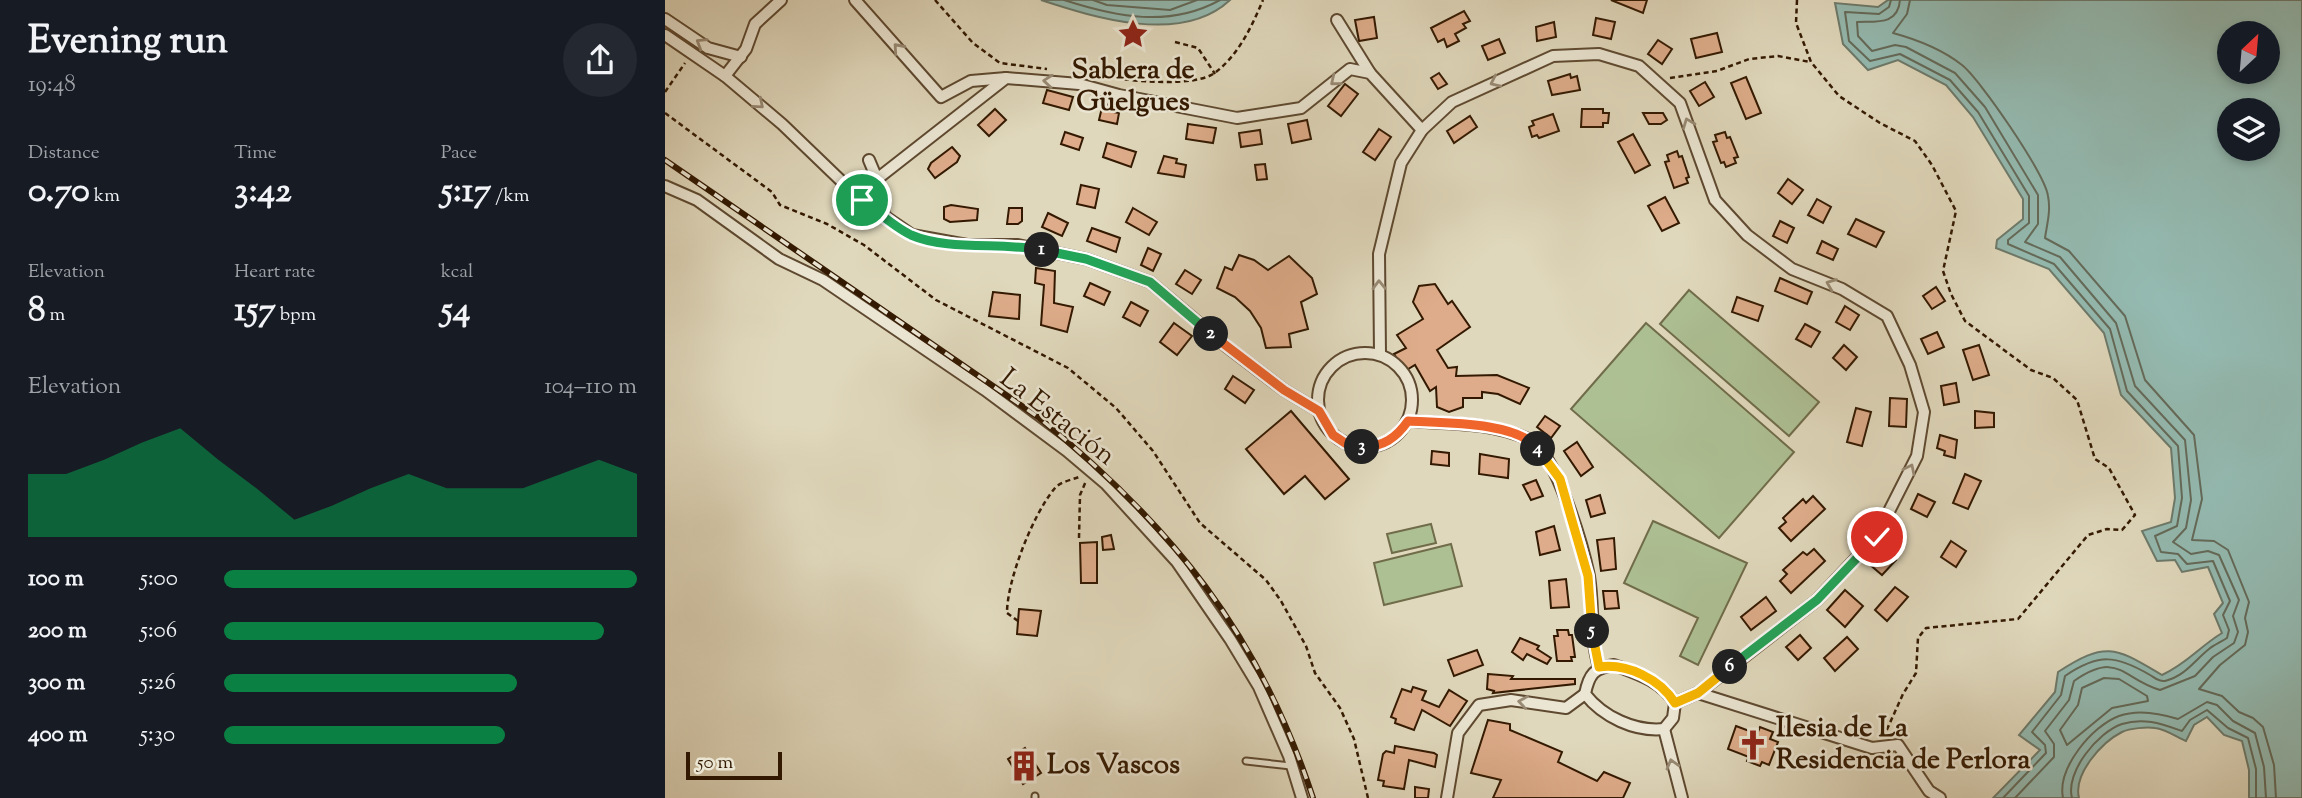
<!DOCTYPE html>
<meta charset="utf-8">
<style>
:root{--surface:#171b24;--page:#242831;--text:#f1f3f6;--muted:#9ea1a6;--accent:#0b8043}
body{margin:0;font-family:"Sorts Mill Goudy",serif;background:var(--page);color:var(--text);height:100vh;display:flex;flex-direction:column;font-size:26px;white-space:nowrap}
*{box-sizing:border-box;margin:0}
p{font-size:23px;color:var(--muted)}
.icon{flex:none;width:38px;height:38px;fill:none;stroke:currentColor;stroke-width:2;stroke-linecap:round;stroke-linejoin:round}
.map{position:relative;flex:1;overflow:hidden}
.sheet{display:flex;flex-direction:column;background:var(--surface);width:665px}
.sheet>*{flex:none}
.needle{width:46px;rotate:26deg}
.fabs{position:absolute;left:1552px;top:21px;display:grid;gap:14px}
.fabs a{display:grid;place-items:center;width:63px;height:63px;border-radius:50%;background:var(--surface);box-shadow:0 4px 10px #0003;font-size:35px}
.scale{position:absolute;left:21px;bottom:18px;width:96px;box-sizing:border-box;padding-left:7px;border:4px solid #331901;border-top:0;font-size:19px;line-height:24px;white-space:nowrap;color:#331901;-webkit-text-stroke:5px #ebe6d3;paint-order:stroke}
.pin{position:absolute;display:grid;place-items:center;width:60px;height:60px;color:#fff;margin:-30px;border:4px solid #fff;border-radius:50%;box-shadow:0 2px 7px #0007}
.km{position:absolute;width:35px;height:35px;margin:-18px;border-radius:50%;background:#222;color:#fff;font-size:19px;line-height:35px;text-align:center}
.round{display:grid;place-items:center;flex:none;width:74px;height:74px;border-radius:37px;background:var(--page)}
.head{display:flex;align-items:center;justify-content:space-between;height:119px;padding:0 28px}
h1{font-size:38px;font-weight:700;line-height:52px}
.figures{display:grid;grid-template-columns:repeat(3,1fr);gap:10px;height:119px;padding:7px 28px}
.figures div{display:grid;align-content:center}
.figures b{font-size:35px;font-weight:700}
.figures small{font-size:19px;font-weight:400}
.figures p{font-size:19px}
.chart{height:196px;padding:14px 28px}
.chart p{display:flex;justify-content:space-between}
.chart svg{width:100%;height:126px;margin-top:7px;fill:var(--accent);opacity:.7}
ul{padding:0 28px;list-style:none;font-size:23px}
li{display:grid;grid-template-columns:112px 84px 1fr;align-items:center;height:52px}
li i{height:18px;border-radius:9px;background:var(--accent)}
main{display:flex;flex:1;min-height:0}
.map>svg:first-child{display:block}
</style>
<main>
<section class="sheet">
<div class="head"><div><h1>Evening run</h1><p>19:48</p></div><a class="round"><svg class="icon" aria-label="share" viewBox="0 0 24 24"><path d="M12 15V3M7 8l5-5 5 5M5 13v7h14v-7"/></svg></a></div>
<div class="figures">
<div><p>Distance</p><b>0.70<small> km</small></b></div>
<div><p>Time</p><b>3:42</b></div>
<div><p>Pace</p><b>5:17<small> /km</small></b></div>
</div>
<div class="figures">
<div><p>Elevation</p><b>8<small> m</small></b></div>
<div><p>Heart rate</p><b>157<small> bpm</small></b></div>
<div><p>kcal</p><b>54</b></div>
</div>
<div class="chart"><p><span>Elevation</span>104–110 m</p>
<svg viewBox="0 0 160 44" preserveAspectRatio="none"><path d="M0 44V22L10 22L20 17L30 11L40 6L50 17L60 27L70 38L80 33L90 27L100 22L110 27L120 27L130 27L140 22L150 17L160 22V44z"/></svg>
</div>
<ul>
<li><b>100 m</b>5:00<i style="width:100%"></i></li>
<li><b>200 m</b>5:06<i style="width:92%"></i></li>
<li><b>300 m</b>5:26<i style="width:71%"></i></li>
<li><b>400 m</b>5:30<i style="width:68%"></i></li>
</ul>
</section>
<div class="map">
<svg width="1637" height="798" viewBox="0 0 1637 798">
<rect width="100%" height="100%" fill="#e0d8bc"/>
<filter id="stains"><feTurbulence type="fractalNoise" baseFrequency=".00286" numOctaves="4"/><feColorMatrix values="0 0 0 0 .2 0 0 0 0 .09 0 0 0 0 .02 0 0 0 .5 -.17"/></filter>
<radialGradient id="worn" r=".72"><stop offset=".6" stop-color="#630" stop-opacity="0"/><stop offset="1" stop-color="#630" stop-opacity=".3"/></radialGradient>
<g fill="#adc094" stroke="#706c4a" stroke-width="2">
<polygon points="1024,290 1154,402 1124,436 995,324"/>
<polygon points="981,323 1129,452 1054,538 906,409"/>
<polygon points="988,521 1082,563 1033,665 1015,656 1033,618 959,583"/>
<polygon points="766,524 771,543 727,553 722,534"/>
<polygon points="786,544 797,586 719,605 709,563"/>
</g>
<g fill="#94bab1" stroke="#6d7a6b" stroke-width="2" fill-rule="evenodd">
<path d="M 376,0 L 565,0 C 517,45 431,18 376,0 Z"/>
<path d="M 1223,0 L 1637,0 L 1637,798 L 1584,798 L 1584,770 L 1577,741 L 1559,735 L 1542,717 L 1529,725 L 1521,741 C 1512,737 1500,729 1490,728 C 1482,727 1465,728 1457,732 C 1437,742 1408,774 1414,798 L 1328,798 L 1375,750 L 1354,735 L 1390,692 L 1393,672 C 1442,640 1451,648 1497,675 C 1523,663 1534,647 1557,633 L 1549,614 L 1558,603 L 1543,567 L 1517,572 L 1510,560 L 1492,561 L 1477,531 L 1506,522 L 1510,498 L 1506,448 L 1456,395 L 1439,333 L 1384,269 L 1331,248 L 1332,240 L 1358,219 L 1358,199 L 1308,117 L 1281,85 L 1233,60 L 1203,70 L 1178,44 L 1170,3 L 1213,7 ZM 1564,33 L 1603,33 L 1603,72 L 1564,72 ZM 1564,110 L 1603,110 L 1603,149 L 1564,149 Z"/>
</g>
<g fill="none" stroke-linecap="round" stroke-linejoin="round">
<g stroke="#646a59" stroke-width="2">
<path d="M 399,0 C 452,17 504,28 555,0"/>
<polyline points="428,0 442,5 505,10 532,0"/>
<path d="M 1226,0 L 1224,7 L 1214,14 L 1180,12 L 1184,41 L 1205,61 L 1235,54 L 1285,80 L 1313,112 L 1364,196 L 1364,223 L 1343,240 L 1343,244 L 1389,264 L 1445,329 L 1462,391 L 1513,446 L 1517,498 L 1512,526 L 1490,536 L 1496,552 L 1513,554 L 1522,564 L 1548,561 L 1565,601 L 1558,615 L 1564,630 L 1562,638 C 1556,642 1549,645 1544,649 C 1529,661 1520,676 1500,681 C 1494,682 1490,678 1485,675 C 1451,655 1434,653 1400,676 L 1396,695 L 1367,732 L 1380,745 L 1381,753 L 1338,798"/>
<path d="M 1235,0 C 1233,26 1210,21 1192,22 L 1193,36 L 1207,51 L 1230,45 L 1241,47 L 1290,73 L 1320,107 L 1373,195 L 1373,224 L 1360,242 L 1395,257 L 1451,323 L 1470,386 L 1520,440 L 1526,500 L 1521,528 L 1508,542 L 1526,554 L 1543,551 L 1554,555 L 1574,600 L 1568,616 L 1573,632 L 1569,643 L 1548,657 L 1530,676 L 1495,690 C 1457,679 1454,650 1409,681 L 1404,700 L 1380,731 L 1389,744 L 1389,757 L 1350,798"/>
<path d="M 1245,0 L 1242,14 L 1228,33 C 1250,39 1278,50 1297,65 C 1315,79 1380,174 1383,196 C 1386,211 1382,224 1380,238 L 1404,251 L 1460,316 L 1480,380 L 1529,435 L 1537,499 L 1527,540 L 1549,541 L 1563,550 L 1584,602 L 1580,618 L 1583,632 L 1580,645 L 1555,665 L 1534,689 L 1557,696 L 1574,712 L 1588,718 L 1598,727 L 1609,765 L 1611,798"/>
<polygon points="1439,678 1454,679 1482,696 1483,701 1447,708 1402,745 1395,730 1413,705 1417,688"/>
<path d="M 1398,798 C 1392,768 1427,726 1454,716 C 1473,709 1494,713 1513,719 L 1542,702 L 1552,705 L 1568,721 L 1590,733 L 1599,767 L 1601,798"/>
<path d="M 1407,798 C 1400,772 1433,732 1457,724 C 1479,717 1497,724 1517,731 L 1525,720 L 1542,710 L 1563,728 L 1583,738 L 1591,769 L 1591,798"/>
</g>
</g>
<g fill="#deac8a" stroke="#331901" stroke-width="2">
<polygon points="946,0 982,0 978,13"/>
<polygon points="799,11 805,21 798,24 801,28 790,34 794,41 782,47 779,39 773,42 766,28"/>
<polygon points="709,17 712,38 694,41 690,20"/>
<polygon points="931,18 950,22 946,39 928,35"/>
<polygon points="889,22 891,37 872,41 871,27"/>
<polygon points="1052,33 1057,52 1031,58 1026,39"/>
<polygon points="834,39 840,53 823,60 817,46"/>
<polygon points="993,40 1007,49 997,64 983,54"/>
<polygon points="774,73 782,84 773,89 766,78"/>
<polygon points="905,74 906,78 912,76 915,90 887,95 883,81"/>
<polygon points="1081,77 1096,113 1081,119 1066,83"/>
<polygon points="1040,82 1049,97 1034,106 1025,91"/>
<polygon points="680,84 693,94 676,116 663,106"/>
<polygon points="382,90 408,97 404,110 378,103"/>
<polygon points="438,103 450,107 448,112 454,113 452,124 434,120"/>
<polygon points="330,109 341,120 324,136 313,125"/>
<polygon points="917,109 938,109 938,113 944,113 943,123 938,123 938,127 916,127"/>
<polygon points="978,113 998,113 1002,120 996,124 984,124"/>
<polygon points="888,114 894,131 874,138 872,135 867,137 864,127 869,125 867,121"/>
<polygon points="805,116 812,127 789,143 782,131"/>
<polygon points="642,120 646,139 627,143 623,124"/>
<polygon points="523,124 551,128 548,143 521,139"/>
<polygon points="714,129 726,137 710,160 698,152"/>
<polygon points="595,130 597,144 576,147 574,133"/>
<polygon points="400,132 418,138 414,150 396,144"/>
<polygon points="1060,132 1062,138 1065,137 1073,157 1069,158 1071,163 1061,167 1059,162 1056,163 1048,142 1052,141 1050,135"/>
<polygon points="968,134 985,165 970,173 953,142"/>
<polygon points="442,143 471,152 466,167 438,157"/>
<polygon points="287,147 295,156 292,162 270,178 263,169 266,163"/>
<polygon points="1012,151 1014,157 1017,156 1024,177 1021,178 1023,183 1009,188 1000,162 1004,161 1002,155"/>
<polygon points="499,156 512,159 511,163 521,165 519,177 493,173"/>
<polygon points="600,164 602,179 592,180 590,165"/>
<polygon points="1123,179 1138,190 1127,204 1113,193"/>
<polygon points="416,185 434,189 430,208 412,204"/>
<polygon points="1000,197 1014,223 997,231 983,206"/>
<polygon points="1152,199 1166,207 1158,223 1143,215"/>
<polygon points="286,205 313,209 312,220 285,222 279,219 279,207"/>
<polygon points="344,208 357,208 357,221 353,224 342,224"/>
<polygon points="468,208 492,222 484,235 461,222"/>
<polygon points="383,213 403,223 397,236 377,227"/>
<polygon points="1191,219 1219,232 1211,247 1183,234"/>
<polygon points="1115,221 1129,228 1122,243 1108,236"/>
<polygon points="427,228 455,238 451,252 422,241"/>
<polygon points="1157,241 1173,249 1168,260 1152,253"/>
<polygon points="483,248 496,254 488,271 476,265"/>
<polygon points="574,255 589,260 603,270 624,256 647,278 652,294 636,302 643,329 624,334 626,347 601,348 596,328 585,311 570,297 552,288 560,267 567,270"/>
<polygon points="371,268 390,271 389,303 408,307 402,332 376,325 379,285 370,283"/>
<polygon points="520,270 536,280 527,294 511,284"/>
<polygon points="1115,278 1147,292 1142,304 1110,291"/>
<polygon points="425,283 445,292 439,305 419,296"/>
<polygon points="770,284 783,304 787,301 805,327 772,350 783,368 792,367 791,376 832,375 864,388 855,404 833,394 817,392 817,398 798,398 798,407 784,412 772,407 771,387 765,391 750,365 740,371 729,354 741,348 732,335 758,319 748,302 754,286"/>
<polygon points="1271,287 1280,301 1267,309 1258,296"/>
<polygon points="328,292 355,295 354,319 324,316"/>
<polygon points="1072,297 1098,306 1093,321 1067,312"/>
<polygon points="466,302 483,311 475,326 458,317"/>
<polygon points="1180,306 1194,315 1185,330 1171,322"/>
<polygon points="509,323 527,336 512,355 495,342"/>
<polygon points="1140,324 1155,332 1146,347 1131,339"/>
<polygon points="1272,332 1279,347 1263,354 1256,339"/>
<polygon points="1179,345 1192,357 1181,370 1168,358"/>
<polygon points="1314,345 1324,375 1308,380 1298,350"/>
<polygon points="568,376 589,390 580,403 560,389"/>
<polygon points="1291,383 1294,402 1279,405 1276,386"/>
<polygon points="1225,398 1242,399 1241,427 1224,426"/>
<polygon points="1191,408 1206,412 1197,446 1182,442"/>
<polygon points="626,411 684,479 660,499 640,476 619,494 581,449"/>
<polygon points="1310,411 1329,413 1329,427 1310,428"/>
<polygon points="880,416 895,426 886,438 872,427"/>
<polygon points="1275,435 1292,440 1290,458 1279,455 1280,451 1272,448"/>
<polygon points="912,442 928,467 916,476 899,451"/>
<polygon points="767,451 784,453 784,466 766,464"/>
<polygon points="815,454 844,459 843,478 814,474"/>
<polygon points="1300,474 1316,481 1303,509 1288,503"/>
<polygon points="871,480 878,496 866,500 858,485"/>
<polygon points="1253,494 1270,502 1262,517 1246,509"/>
<polygon points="935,495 940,513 926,517 921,500"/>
<polygon points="1148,496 1160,509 1126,541 1114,528 1121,522 1118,518 1138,499 1141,503"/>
<polygon points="889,526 895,550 875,555 871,532"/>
<polygon points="446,535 449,549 438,550 437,537"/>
<polygon points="949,538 951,569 936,571 932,540"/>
<polygon points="1286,541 1301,551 1291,567 1276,557"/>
<polygon points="432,542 432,583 416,583 415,543"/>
<polygon points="1218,548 1231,560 1217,575 1204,564"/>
<polygon points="1149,549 1160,561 1126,593 1115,581 1122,574 1118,570 1138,552 1142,555"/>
<polygon points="901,579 904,607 886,608 884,581"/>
<polygon points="1230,587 1243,597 1222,621 1210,610"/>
<polygon points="1180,590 1198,606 1180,627 1162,610"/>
<polygon points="938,591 952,591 954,608 940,609"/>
<polygon points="1101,597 1111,611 1086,630 1076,617"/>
<polygon points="354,609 376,611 372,636 352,634"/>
<polygon points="892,630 903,630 904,635 907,635 910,657 906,657 907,661 892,661 889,636 893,636"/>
<polygon points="1135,635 1146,648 1133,660 1121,647"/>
<polygon points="1182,637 1193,649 1170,671 1159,658"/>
<polygon points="855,638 874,646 872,649 886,658 882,664 862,654 858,660 847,652"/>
<polygon points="812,650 818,665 789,676 783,660"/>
<polygon points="823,674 848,676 846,679 910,679 910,684 828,693 829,691 822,689"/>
<polygon points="748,687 761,691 757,700 774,707 784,690 802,701 785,726 757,710 749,730 730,723 731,719 726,717 737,689 746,692"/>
<polygon points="823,720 845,724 845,730 897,752 893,762 932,781 939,772 965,783 958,798 828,798 836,780 806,773"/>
<polygon points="1071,726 1092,734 1095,727 1108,732 1105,739 1113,742 1104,765 1097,762 1095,766 1082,761 1084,757 1063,749"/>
<polygon points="730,746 769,753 772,755 770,767 744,760 739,789 718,786 719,781 713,780 718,754 721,751 729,753"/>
<polygon points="360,748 376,773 358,784 343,759"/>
<polygon points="750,787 764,789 763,798 750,798"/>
</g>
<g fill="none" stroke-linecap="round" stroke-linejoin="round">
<g stroke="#5e4930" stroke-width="9">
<g id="service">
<polyline points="581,761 626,766"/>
<polyline points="370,798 370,796"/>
</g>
</g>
<g stroke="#5e4930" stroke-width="14">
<g id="minor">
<polyline points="190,0 276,97 306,81 341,78"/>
<polyline points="0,19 43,48 76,57"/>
<polyline points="672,20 705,73"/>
<polyline points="0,35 60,76 117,124 196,200 247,235 302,245 353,245 421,259 485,282 561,346 619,390 654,411"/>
<polyline points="60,76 81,49 90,24 116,0"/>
<polyline points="204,160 212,179 341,78 414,84 454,95 572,118 636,108 685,69 705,73 757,130"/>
<polyline points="212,179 219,215"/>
<polyline points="0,186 32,200 114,259 158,280 320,390 402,451 441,484 512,562 565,639 594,687 624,756 637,798"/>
<circle cx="700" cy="400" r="47"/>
<polyline points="715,353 714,254 736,163 757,130 787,102 888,56 934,54 974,66 1015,103 1050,200 1082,235 1127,269 1177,289 1222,316 1245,365 1259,412 1252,456 1211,537 1152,600 1033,693 1010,703"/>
<path d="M 743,421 C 783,424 828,422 865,440 C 891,453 918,547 924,576 C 929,607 925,637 934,667"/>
<path d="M 949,665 C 973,674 996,681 1010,703 L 1008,718 L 999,729 C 970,732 938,717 920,694 C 924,674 929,668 949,665 Z"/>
<polyline points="1033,693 1207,748 1233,745 1264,791 1275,798"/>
<polyline points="999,729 1017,798"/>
<polyline points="782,798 793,733 814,705 846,700 901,708 920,694"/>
</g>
</g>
<g stroke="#331901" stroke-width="2.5" stroke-dasharray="5 3.5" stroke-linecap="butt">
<polyline points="270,0 308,43 335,63 382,69"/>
<polyline points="1132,0 1131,23 1146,62 1174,96 1215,123 1250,141 1267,165 1291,211 1278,271 1286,294 1300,321 1366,370 1388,378 1412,400 1430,459 1444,468 1470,515 1457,530 1442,529 1423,535 1353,619 1261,628 1253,638 1251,673 1238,694 1219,736"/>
<polyline points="510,42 533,48 550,74"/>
<path d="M 434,76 C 460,80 530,89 551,72 C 574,54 587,26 598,0"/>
<polyline points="1005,78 1052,71 1084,59 1113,56 1145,62"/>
<polyline points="0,92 20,63"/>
<polyline points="0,113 107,192 115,205 162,224 199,245 271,300 403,368 451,408 488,451 535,523 601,580 616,601 641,646 650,673 675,708 689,739 703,798"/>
<polyline points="414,538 415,495 421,481"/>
<path d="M 353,621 L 342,613 C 342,580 368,514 390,488 C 395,482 406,480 414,477"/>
</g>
<use href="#service" stroke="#ebe6d3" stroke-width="5"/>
<use href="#minor" stroke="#ebe6d3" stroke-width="10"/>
<g stroke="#331901" stroke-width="6">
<path id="rail" d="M 0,160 L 373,417 C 506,525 594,633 648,798"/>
</g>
<use href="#rail" stroke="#ebe6d3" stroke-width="3.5" stroke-dasharray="10" stroke-linecap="butt"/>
</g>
<defs><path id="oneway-chevron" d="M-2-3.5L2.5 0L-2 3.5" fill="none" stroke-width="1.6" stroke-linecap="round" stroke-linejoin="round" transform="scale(1.75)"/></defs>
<g stroke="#988a74">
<use href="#oneway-chevron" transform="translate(36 43) rotate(-148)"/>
<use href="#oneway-chevron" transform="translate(233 48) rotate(-132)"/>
<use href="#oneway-chevron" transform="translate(383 81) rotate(-175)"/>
<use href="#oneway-chevron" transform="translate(670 81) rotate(141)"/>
<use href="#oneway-chevron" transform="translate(830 82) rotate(155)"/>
<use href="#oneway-chevron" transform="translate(94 104) rotate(40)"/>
<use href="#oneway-chevron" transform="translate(1023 123) rotate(-111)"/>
<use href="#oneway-chevron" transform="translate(1166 284) rotate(-158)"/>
<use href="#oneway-chevron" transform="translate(714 285) rotate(-91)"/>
<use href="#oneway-chevron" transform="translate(1245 469) rotate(-64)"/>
<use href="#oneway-chevron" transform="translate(858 702) rotate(-171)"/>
<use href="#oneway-chevron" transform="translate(1007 764) rotate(-106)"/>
</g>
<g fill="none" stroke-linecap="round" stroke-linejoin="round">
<g stroke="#fff" stroke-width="14">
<path id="split-1" d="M 197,200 C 212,211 229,227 246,235 C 283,251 337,242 377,250"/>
</g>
<g stroke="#fff" stroke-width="14">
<polyline id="split-2" points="377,250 421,259 485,282 546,334"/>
</g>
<g stroke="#fff" stroke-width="14">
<polyline id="split-3" points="546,334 619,390 654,411 668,435 680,443 697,447"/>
</g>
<g stroke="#fff" stroke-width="14">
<path id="split-4" d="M 697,447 C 718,447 731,438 743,421 C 775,423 853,421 873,449"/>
</g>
<g stroke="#fff" stroke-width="14">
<polyline id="split-5" points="873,449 895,479 923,576 927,631"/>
</g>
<g stroke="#fff" stroke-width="14">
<path id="split-6" d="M 927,631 L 934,667 C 962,663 995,679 1010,703 L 1033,693 L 1065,667"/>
</g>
<g stroke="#fff" stroke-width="14">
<polyline id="split-7" points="1065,667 1152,600 1212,537"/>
</g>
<use href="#split-1" stroke="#22a559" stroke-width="9"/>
<use href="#split-2" stroke="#22a559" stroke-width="9"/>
<use href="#split-3" stroke="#f0652b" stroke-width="9"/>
<use href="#split-4" stroke="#f0652b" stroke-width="9"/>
<use href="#split-5" stroke="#f5b400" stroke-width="9"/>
<use href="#split-6" stroke="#f5b400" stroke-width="9"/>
<use href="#split-7" stroke="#22a559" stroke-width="9"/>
</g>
<defs>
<g id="sight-bare" transform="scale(2.415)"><path d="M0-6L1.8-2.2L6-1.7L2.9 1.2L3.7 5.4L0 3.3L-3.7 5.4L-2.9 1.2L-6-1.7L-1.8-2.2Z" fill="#8f2418" stroke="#ebe6d3" stroke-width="2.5" paint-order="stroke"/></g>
<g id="church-bare" transform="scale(2.415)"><path d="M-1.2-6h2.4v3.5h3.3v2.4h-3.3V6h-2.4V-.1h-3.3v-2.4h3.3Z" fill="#8f2418" stroke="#ebe6d3" stroke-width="2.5" paint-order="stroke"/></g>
<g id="building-bare" transform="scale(2.415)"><path d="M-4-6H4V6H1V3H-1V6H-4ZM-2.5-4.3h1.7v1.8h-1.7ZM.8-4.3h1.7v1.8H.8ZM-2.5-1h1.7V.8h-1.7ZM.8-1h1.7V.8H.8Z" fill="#8f2418" stroke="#ebe6d3" stroke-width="2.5" paint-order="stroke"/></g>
</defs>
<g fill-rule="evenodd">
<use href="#sight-bare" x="468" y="34"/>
<use href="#church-bare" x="1088" y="745"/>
<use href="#building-bare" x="359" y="766"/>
</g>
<g text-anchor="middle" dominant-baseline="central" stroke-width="5" stroke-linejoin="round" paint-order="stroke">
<g font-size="28" font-weight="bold" fill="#331901" stroke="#ebe6d3" text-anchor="start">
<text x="468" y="71" text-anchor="middle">Sablera de<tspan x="468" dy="32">Güelgues</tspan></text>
<text x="1111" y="729">Ilesia de La<tspan x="1111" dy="32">Residencia de Perlora</tspan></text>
<text x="382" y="766">Los Vascos</text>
</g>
<g font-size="28" fill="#331901" stroke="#ebe6d3">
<text transform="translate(392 418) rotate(38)">La Estación</text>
</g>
</g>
<rect width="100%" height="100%" filter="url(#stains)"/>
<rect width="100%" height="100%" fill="url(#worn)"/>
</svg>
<div class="fabs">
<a><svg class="needle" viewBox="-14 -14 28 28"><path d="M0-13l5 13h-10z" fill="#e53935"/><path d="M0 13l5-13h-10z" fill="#9ea1a6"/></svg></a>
<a><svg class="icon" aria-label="layers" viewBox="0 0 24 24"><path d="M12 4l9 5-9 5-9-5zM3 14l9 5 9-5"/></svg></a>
</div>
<div class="scale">50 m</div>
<div class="pin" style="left:197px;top:200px;background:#1e9e55"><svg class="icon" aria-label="arrive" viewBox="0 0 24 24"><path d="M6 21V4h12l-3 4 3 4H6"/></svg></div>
<div class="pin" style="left:1212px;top:537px;background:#d93025"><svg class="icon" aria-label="check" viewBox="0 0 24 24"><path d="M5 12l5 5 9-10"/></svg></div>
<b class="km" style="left:377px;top:250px">1</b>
<b class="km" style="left:546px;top:334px">2</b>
<b class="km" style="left:697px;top:447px">3</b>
<b class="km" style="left:873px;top:449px">4</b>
<b class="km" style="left:927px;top:631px">5</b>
<b class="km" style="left:1065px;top:667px">6</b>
</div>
</main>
